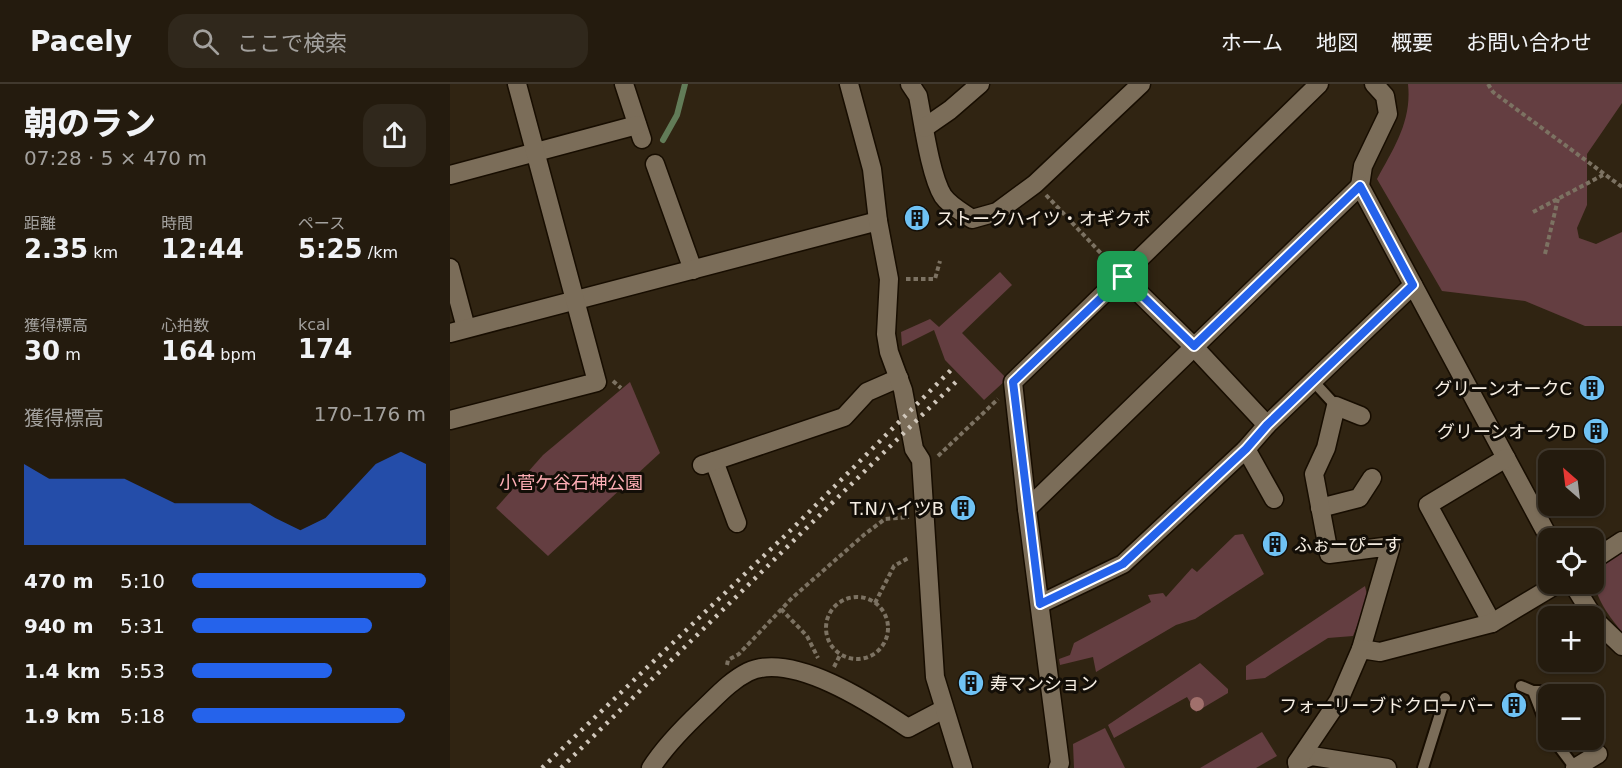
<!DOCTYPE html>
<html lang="ja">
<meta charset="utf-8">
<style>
:root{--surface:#241b0e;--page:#30281c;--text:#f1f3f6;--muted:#a3a19e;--line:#41392e;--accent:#2563eb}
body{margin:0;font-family:"DejaVu Sans","Noto Sans JP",sans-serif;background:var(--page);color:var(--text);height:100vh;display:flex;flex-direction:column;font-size:22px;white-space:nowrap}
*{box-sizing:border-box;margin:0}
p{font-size:20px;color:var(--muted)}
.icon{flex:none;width:33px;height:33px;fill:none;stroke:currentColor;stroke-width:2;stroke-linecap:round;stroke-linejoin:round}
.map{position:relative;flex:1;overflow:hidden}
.details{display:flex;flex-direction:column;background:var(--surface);width:450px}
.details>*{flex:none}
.needle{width:39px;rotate:332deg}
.tools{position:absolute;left:1088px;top:366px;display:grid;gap:12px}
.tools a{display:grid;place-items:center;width:66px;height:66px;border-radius:12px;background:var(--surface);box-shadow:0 2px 4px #0004,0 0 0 2px var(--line);font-size:30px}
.pin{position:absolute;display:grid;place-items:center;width:51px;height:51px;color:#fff;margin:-26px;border-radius:12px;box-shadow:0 3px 9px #0006}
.round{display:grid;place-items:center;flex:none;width:63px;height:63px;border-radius:18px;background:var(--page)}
.overview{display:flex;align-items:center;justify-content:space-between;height:102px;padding:0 24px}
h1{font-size:33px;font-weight:800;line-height:45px}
.stats{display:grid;grid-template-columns:repeat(3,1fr);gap:9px;height:102px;padding:6px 24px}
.stats div{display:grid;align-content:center}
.stats b{font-size:26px;font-weight:800}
.stats small{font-size:16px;font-weight:400}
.stats p{font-size:16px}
.chart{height:168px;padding:12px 24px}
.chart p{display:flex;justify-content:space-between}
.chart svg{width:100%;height:108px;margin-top:6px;fill:var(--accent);opacity:.7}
ul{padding:0 24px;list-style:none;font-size:20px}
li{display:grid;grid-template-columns:96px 72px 1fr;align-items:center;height:45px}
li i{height:15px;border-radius:8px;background:var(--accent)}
header{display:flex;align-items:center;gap:36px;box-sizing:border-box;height:84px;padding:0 30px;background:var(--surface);border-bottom:2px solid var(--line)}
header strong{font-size:28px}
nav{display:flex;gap:33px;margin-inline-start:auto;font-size:21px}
.search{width:420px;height:54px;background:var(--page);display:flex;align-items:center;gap:15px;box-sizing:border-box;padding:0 21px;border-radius:18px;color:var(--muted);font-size:22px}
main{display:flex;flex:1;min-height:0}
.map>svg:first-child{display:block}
</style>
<header>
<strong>Pacely</strong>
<div class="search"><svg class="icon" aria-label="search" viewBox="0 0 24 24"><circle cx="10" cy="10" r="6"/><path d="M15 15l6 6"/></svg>ここで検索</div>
<nav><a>ホーム</a><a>地図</a><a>概要</a><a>お問い合わせ</a></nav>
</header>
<main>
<section class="details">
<div class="overview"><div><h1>朝のラン</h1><p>07:28 · 5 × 470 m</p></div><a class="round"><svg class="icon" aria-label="share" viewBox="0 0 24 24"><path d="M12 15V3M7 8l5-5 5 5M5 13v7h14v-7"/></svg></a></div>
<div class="stats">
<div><p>距離</p><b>2.35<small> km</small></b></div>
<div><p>時間</p><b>12:44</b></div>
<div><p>ペース</p><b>5:25<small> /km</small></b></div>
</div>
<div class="stats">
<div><p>獲得標高</p><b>30<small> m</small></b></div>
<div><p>心拍数</p><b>164<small> bpm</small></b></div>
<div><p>kcal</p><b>174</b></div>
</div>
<div class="chart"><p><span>獲得標高</span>170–176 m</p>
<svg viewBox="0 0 160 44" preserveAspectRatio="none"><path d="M0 44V11L10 17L20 17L30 17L40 17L50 22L60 27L70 27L80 27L90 27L100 33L110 38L120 33L130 22L140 11L150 6L160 11V44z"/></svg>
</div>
<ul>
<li><b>470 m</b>5:10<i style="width:100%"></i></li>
<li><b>940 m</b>5:31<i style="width:77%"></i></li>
<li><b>1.4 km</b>5:53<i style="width:60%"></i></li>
<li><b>1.9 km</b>5:18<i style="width:91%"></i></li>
</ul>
</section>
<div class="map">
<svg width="1172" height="684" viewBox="0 0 1172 684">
<rect width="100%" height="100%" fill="#302412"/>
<g fill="#643e41">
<path d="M 958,0 L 1172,0 L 1172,19 L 1137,70 L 1137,121 L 1127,144 L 1129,154 L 1146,160 L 1172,148 L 1172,242 L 1135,242 L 1075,217 L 992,207 L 927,95 C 944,64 962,37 958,0 Z"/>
<polygon points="550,188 562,201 512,249 557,295 534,316 495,276 484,246 452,262 451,248 480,235 489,243"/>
<polygon points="180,298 210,369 98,472 46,424 93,371"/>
<polygon points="793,450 814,490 745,535 726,541 646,588 643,573 610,581 609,575 620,571 624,559 701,518 698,511 713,509 716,513 742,484 747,488 785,451"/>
<path d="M 1172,467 L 1172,548 C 1156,529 1143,510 1143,487 Z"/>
<polygon points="915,502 918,515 903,552 878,554 815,594 796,596 796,582"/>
<polygon points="750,579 778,605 778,609 746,628 737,613 664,654 658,641"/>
<polygon points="655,644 675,684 624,684 623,660"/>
<polygon points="812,648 827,672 806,684 750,684"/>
</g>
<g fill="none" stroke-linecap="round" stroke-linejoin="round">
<polyline stroke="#627c58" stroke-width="6" points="213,56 227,31 235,0"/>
<g stroke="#170d00" stroke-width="14">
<g id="service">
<polyline points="864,298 886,322"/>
<polyline points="1071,602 1083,607 1098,646"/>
<polyline points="1083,607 1101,607"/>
<polyline points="1104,656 1125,684"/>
<polyline points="973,684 995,614"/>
</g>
</g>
<g stroke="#170d00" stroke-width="21">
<g id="minor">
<polyline points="174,0 192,55"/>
<path d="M 460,0 L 468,12 C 473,37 480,91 493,112 C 500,122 512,128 522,135 L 547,128 L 585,100 L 691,0"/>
<polyline points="924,0 935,12 938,30 913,82 910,102 1099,454"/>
<polyline points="474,44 500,26 530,0"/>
<polyline points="205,80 243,186"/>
<polyline points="0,91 187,41"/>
<polyline points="0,184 16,244"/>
<polyline points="673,193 744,263 817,341"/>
<polyline points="0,249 428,137"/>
<polyline points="0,336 147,298 67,0"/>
<polyline points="796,365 824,415"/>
<polyline points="264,377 287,439"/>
<polyline points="252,381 394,333 417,308 449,294"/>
<polyline points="870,424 909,414 922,394"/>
<polyline points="577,425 563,298 869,0"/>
<polyline points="1143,476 1172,457"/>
<polyline points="1123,500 1146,537 1172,562"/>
<polyline points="590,520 673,480 796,365 817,341 963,201"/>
<polyline points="1042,539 978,421 1056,374"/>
<polyline points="911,565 941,462 879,470 864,390 876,364 886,322 911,332"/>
<polyline points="847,678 862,672 937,684"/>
<path d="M 201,684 C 215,662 233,644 252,626 C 267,612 280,597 298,588 C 342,567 422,620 458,644 L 494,625"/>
<polyline points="608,684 610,679 577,425 910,102"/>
<polyline points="848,684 847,678 889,616 911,565 930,568 1042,539 1107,500"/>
<polyline points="1125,684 1148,670"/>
</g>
</g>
<g stroke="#170d00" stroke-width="21">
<polyline id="tertiary" points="399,0 422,85 428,137 439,195 436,250 439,268 453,306 464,365 471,376 485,593 513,684"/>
</g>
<g stroke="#7c7262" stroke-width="4" stroke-dasharray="4.5 3" stroke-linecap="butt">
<polyline points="1038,0 1043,8 1172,103"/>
<polyline points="596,111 661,180"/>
<polyline points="1083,128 1153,91"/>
<polyline points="1095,170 1108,115"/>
<polyline points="456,195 485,195 490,177"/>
<polyline points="163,297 171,304"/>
<polyline points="488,372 548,315"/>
<circle cx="407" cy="544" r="31"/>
<polyline points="425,519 444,482 460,473"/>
<polyline points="331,525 357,552 368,574"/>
<polyline points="277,581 278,576 289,570 342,514 415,450 435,435 459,433"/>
<polyline points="384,583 390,571"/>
</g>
<use href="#service" stroke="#7b6d59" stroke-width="10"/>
<use href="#minor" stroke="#7b6d59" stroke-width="18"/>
<use href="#tertiary" stroke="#7b6d59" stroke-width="18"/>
<g stroke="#d0c7bb" stroke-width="4.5" stroke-dasharray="3 6" stroke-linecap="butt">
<polyline points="92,684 344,443 501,286"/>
<polyline points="111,684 509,295"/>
</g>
</g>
<circle fill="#a1706c" cx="747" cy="620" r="7"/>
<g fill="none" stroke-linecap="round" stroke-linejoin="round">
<g stroke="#fff" stroke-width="12">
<polygon id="route" points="910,102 963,201 817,341 796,365 673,480 590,520 563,298 673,193 744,262"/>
</g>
<use href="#route" stroke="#2563eb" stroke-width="8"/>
</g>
<defs>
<g id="building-disc" transform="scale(1.35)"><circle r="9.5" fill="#6fc2f4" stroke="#130e07"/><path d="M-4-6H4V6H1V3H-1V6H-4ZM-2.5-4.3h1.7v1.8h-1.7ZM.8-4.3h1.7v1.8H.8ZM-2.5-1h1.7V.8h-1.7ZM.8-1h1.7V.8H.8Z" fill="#111"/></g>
</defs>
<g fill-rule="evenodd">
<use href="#building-disc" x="467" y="134"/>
<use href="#building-disc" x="1142" y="304"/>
<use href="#building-disc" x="1146" y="347"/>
<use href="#building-disc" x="513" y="424"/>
<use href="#building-disc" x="825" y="460"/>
<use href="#building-disc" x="521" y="599"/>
<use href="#building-disc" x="1064" y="621"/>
</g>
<g text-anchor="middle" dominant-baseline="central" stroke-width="6" stroke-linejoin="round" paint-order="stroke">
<g font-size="18" fill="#f6eee3" stroke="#130e07" text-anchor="end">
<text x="486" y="134" text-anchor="start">ストークハイツ・オギクボ</text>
<text x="1122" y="304">グリーンオークC</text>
<text x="1126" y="347">グリーンオークD</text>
<text x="494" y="424">T.NハイツB</text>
<text x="844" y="460" text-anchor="start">ふぉーぴーす</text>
<text x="540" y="599" text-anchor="start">寿マンション</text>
<text x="1044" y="621">フォーリーブドクローバー</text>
</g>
<g font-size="18" fill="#feaeb5" stroke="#130e07">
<text x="121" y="398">小菅ケ谷石神公園</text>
</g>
</g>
</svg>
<div class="tools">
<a><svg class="needle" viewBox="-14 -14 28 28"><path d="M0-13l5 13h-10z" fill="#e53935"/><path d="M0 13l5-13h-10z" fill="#a3a19e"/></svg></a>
<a><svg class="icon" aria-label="locate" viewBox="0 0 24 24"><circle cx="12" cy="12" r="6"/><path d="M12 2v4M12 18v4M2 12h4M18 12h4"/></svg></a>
<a>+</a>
<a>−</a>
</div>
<div class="pin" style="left:673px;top:193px;background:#1e9e55"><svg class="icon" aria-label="arrive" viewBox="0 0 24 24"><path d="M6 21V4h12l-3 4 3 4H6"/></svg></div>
</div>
</main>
